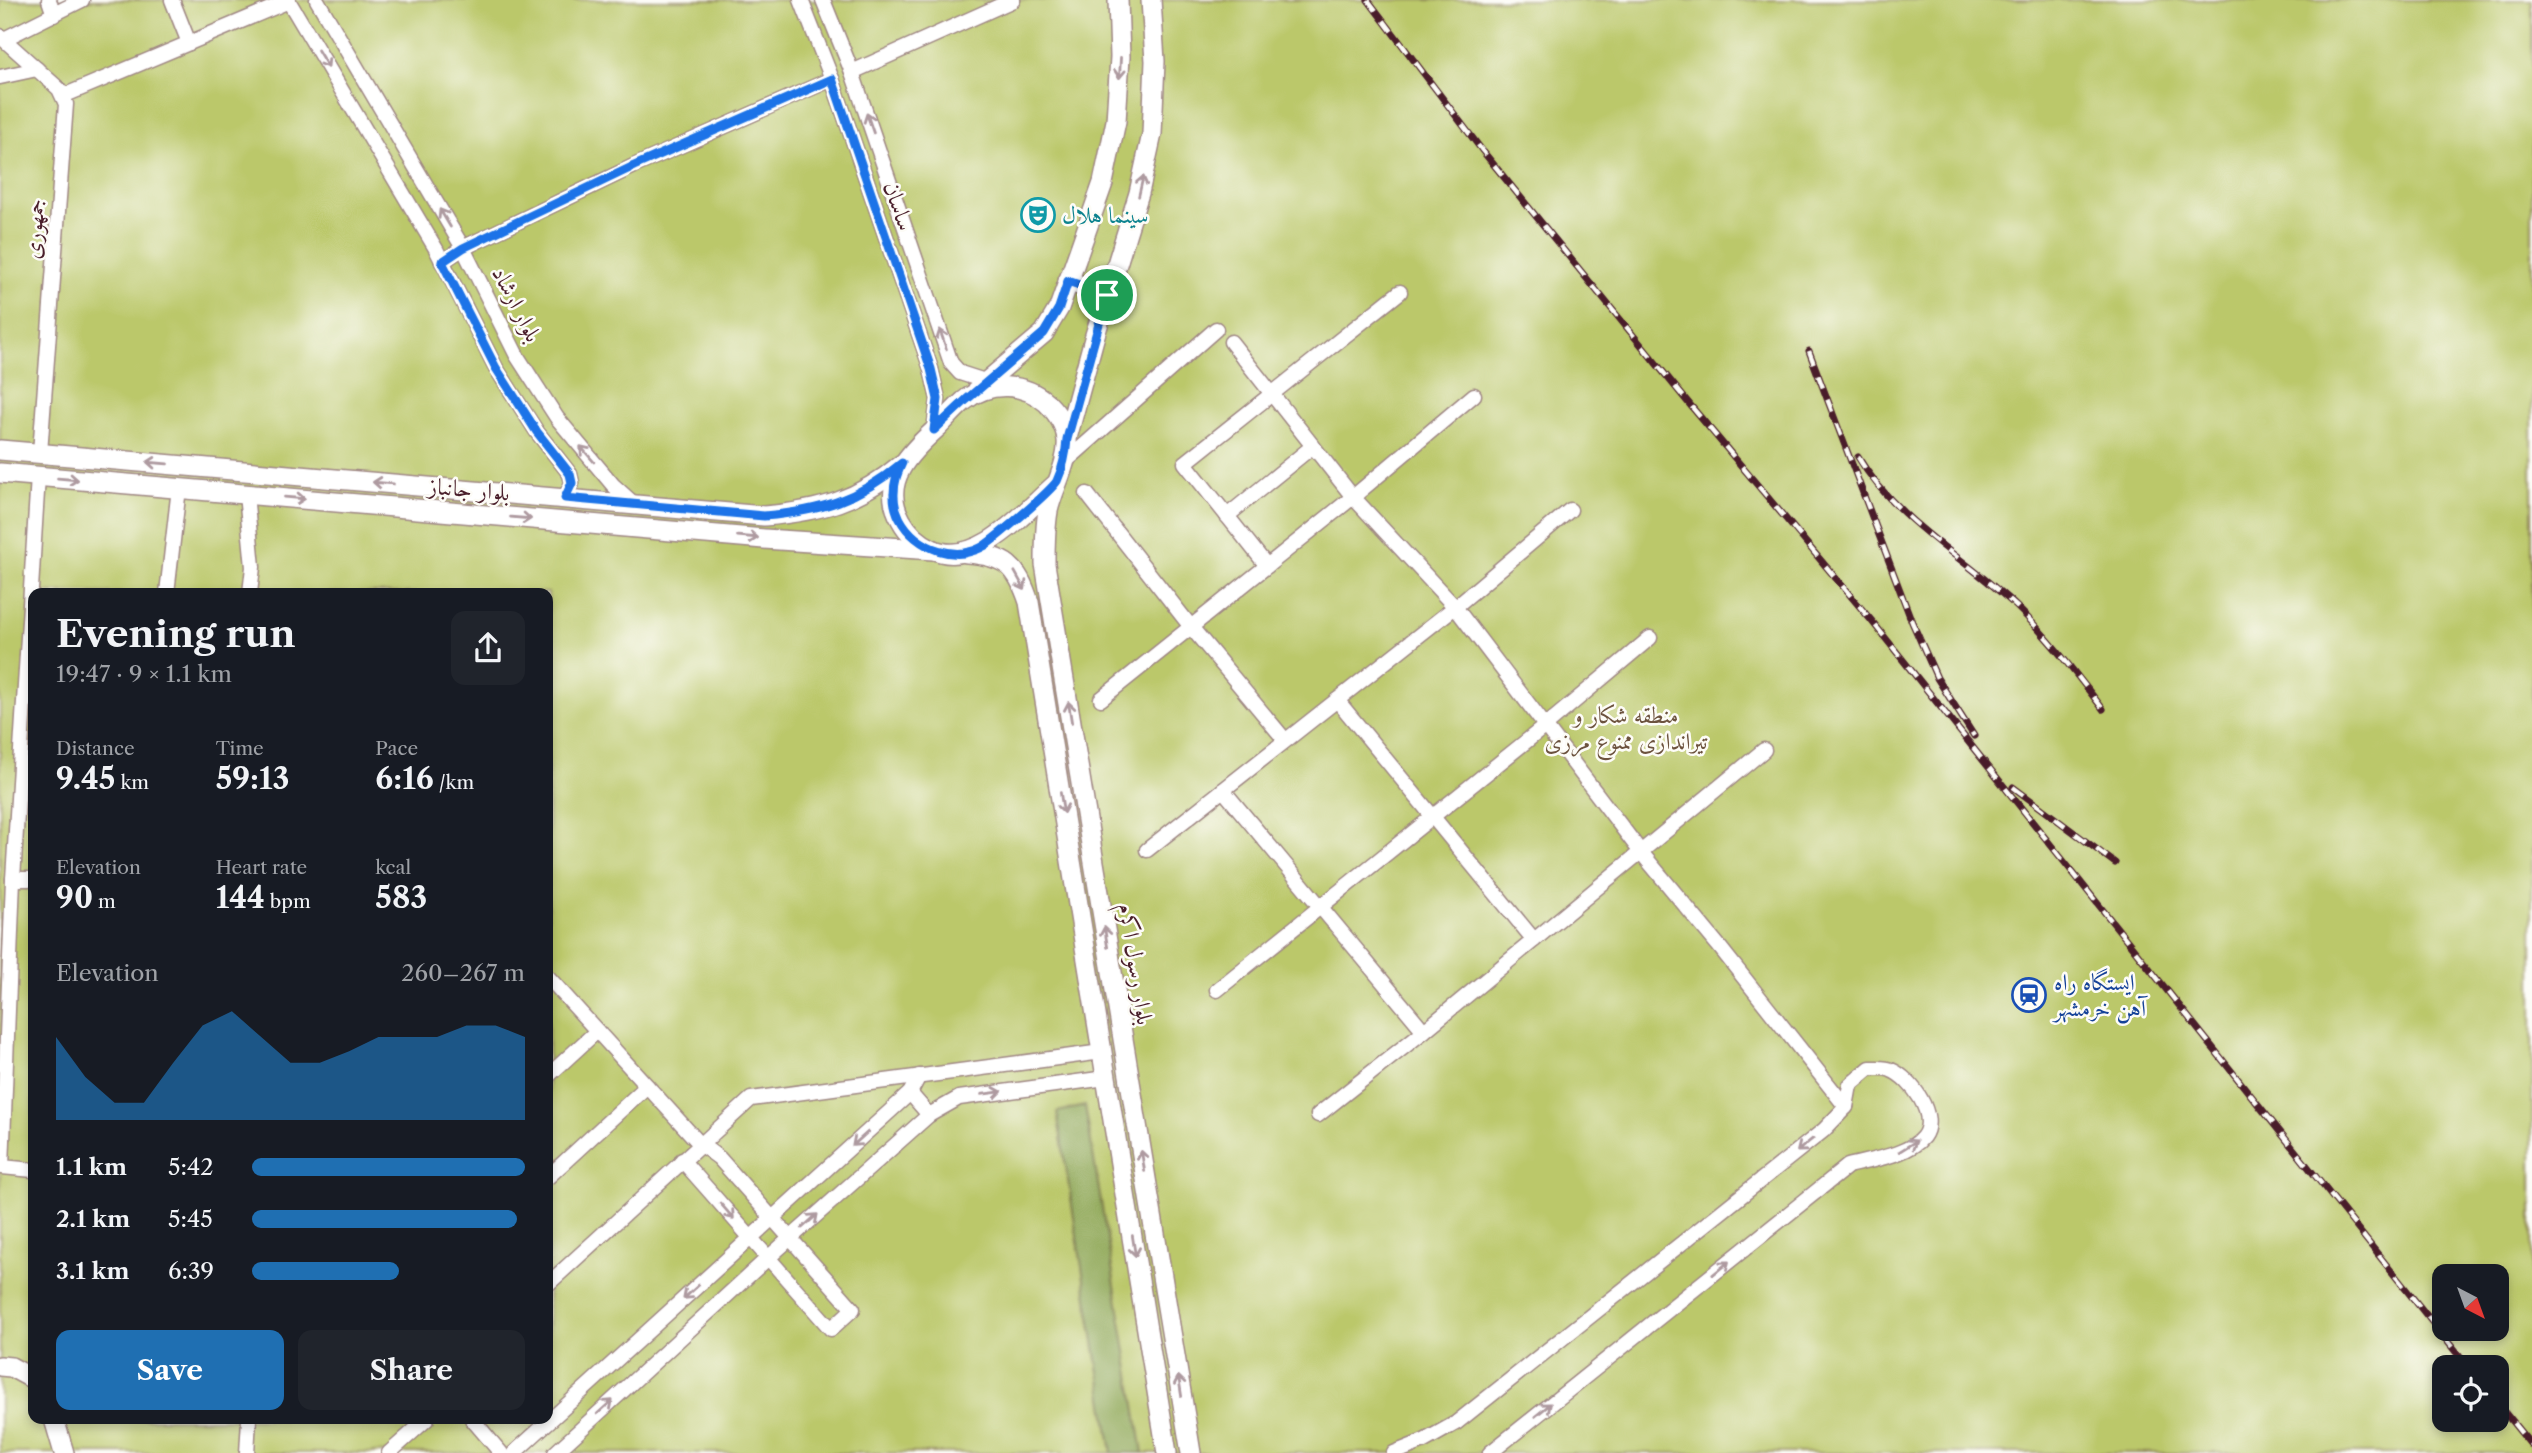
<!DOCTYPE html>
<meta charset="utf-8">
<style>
:root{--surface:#171b24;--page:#20242c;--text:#f1f3f6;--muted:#9ea1a6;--accent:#1f6fb2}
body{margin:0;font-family:"Libre Caslon Text",Amiri,serif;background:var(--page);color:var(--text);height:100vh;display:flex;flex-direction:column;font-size:26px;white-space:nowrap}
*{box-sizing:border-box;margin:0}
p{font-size:23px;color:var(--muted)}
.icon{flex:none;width:38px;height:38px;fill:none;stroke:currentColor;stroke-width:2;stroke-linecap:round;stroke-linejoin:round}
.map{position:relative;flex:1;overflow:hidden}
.details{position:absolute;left:28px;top:588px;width:525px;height:836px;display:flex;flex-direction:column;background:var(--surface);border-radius:14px;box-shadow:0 4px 10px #0003}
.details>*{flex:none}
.needle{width:46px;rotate:139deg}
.tools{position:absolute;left:2432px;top:1264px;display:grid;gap:14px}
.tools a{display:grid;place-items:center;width:77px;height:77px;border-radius:14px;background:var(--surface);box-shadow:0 4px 10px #0003;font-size:35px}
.pin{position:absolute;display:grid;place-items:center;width:60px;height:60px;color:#fff;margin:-30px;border:4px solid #fff;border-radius:50%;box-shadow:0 2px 7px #0007}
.round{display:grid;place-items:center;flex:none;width:74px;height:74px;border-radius:14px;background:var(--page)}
.overview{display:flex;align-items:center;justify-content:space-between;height:119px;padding:0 28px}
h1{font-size:38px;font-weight:800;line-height:52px}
.stats{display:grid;grid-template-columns:repeat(3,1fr);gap:10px;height:119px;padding:7px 28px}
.stats div{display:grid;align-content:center}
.stats b{font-size:30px;font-weight:800}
.stats small{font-size:19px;font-weight:400}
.stats p{font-size:19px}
.chart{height:196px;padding:14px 28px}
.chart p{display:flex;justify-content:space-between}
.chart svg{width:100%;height:126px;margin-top:7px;fill:var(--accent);opacity:.7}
.primary-button{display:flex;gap:14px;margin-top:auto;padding:14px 28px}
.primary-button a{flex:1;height:80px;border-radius:14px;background:var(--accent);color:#fff;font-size:28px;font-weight:800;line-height:80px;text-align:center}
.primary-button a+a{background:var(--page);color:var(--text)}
ul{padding:0 28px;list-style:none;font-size:23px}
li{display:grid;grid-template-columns:112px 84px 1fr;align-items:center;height:52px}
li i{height:18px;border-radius:9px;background:var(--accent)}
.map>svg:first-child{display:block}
</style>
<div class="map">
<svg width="2532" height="1453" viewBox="0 0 2532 1453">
<rect width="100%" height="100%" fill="#fdfcf7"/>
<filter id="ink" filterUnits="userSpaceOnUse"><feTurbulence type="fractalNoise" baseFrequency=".0143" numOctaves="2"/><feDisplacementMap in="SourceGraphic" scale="14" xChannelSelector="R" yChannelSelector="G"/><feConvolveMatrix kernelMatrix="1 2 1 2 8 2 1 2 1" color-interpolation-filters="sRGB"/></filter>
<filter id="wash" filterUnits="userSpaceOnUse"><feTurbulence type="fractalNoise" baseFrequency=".00686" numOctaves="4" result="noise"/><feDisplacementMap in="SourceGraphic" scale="28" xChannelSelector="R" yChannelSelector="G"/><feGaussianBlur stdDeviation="1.57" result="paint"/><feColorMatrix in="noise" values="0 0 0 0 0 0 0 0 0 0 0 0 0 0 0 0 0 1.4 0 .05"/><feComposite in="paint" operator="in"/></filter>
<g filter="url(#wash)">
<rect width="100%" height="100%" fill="#f4efdc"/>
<path fill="#bbc86a" stroke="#82744a" stroke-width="2" fill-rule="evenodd" d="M 0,0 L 2532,0 L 2532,1453 L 0,1453 ZM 33,593 L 548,593 L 548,1419 L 33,1419 ZM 2445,1276 L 2497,1276 L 2497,1328 L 2445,1328 ZM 2445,1367 L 2497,1367 L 2497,1419 L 2445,1419 Z"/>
<polygon fill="#94ac5e" stroke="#6f6644" stroke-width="2" points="1085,1106 1143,1453 1112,1453 1057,1112"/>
</g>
<g filter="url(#ink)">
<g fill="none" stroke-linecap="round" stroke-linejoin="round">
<g stroke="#9f8784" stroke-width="17">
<g id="minor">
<polyline points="49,0 54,15"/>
<polyline points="172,0 189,43"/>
<polyline points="288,0 436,249 496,368 537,432 570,474 572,483 565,498"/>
<polyline points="317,0 463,248 517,356 557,418 613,485 634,504"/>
<polyline points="801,0 832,79 931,369 938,399 934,430"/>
<polyline points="823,0 852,72 951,363 960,373 988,382"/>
<polyline points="0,36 59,89 66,104 40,453"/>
<polyline points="4,39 82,0"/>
<polyline points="852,72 1013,0"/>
<polyline points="0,77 37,69"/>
<polyline points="63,96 289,1"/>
<polyline points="442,262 463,248 634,166 832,79"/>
<polyline points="1231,342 1353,497 1455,607 1640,851 1718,945 1846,1107"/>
<polyline points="1064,463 1216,329"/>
<polyline points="246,494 253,567 250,593"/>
<polyline points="1087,494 1191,627 1285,740"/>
<polyline points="1227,516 1313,446"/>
<polyline points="1267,566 1185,463 1400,292"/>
<polyline points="167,593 179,488"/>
<polyline points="1101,699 1353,497 1474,395"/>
<polyline points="1337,700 1534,940"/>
<polyline points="1223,790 1424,1031"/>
<polyline points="1147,850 1455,607 1570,510"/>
<polyline points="13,879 33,879"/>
<polyline points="548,977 700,1144 719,1158 853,1309 831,1329 682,1160"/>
<polyline points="1217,990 1544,727 1650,638"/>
<polyline points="548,1076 597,1031"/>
<polyline points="910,1093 929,1115"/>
<polyline points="1318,1115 1424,1031 1764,750"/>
<polyline points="33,1170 2,1167 13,879 38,476"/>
<polyline points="548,1177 647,1086"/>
<polyline points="548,1284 751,1099 1102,1052"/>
<polyline points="472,1419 501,1453"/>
<polyline points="247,1453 249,1419"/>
<polyline points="389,1453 427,1419"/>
<polyline points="514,1453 910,1093 919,1076"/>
<polyline points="555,1453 768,1258 929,1115 959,1098 1106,1078"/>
<path d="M 1394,1453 L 1424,1441 L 1456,1423 L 1824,1130 L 1846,1107 L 1850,1085 L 1870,1068 C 1877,1068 1885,1067 1891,1070 C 1911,1078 1939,1116 1923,1137 C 1909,1155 1870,1160 1848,1166 L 1490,1453"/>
</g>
</g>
<g stroke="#9f8784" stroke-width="22">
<g id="secondary">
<polyline points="1068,281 1107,295"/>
<polyline points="978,389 1044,333 1059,308 1103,183 1116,121 1120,57 1118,0"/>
<polyline points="1067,438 1095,335 1139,193 1152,134 1155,61 1151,0"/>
<path d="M 0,450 L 764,516 C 821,511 858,501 902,464"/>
<polyline points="0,473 764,539 934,550"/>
<path d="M 1056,484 C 1025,511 977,570 932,549 C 919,543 908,533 901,520 C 879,482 910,452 938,427 C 947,418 955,409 964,401 C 989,381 1024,382 1047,403 C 1057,413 1066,426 1067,440 C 1069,463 1053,488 1048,511 C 1045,528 1045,547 1045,564 L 1191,1453"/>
<path d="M 967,553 C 1006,556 1017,566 1029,602 L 1167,1453"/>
<polyline points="0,1366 11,1367 33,1379"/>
<polyline points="54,1419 64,1453"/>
</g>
</g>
<use href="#minor" stroke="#fff" stroke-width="14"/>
<use href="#secondary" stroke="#fff" stroke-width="19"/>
<g stroke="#4a1f2b" stroke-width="7">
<g id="rail">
<polyline points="1368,0 1481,149 1691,406 1871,620 2468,1367"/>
<polyline points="1809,351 1912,622 1937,678 1974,736"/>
<path d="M 1858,457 C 1896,521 1964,557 2017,607 C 2049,638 2076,674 2103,709"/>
<polyline points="2013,787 2115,863"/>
<polyline points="2497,1403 2532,1446"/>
</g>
</g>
<use href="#rail" stroke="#fdfcf7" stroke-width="4.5" stroke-dasharray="13" stroke-linecap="butt"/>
</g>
<defs><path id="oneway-shaft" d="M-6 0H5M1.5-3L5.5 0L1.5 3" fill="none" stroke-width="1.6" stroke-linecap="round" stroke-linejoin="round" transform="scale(1.75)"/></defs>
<g stroke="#ae9aa0">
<use href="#oneway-shaft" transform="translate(323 59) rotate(59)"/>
<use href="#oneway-shaft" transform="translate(1120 68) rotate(93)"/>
<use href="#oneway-shaft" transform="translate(870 123) rotate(-109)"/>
<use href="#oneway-shaft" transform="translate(1141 186) rotate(-77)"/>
<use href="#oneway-shaft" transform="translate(445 218) rotate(-121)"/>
<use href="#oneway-shaft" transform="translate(943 339) rotate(-109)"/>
<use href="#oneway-shaft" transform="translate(587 454) rotate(-131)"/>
<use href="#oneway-shaft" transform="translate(157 463) rotate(-175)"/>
<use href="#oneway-shaft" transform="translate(68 479) rotate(5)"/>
<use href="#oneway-shaft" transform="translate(383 483) rotate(-175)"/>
<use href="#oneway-shaft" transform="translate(295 498) rotate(5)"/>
<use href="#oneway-shaft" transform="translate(521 518) rotate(5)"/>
<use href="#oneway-shaft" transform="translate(748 537) rotate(5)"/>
<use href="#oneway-shaft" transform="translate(1020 581) rotate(61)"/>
<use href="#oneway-shaft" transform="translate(1070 712) rotate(-99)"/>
<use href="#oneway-shaft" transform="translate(1062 803) rotate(81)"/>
<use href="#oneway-shaft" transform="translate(1106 937) rotate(-99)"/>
<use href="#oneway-shaft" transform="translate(992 1093) rotate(-8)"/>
<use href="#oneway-shaft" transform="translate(860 1139) rotate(138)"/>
<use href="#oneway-shaft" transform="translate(1805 1145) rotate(141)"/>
<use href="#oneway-shaft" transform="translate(1908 1146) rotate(-32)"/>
<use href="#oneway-shaft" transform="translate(1143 1161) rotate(-99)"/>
<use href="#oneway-shaft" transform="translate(727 1211) rotate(49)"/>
<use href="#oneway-shaft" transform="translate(810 1221) rotate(-42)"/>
<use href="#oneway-shaft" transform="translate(1134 1246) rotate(81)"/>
<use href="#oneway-shaft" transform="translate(1721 1268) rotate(-39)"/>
<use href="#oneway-shaft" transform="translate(691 1292) rotate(138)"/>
<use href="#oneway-shaft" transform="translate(1180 1386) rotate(-99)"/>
<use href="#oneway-shaft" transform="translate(605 1407) rotate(-42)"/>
<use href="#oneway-shaft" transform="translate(1543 1410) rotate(-39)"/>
</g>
</g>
<g fill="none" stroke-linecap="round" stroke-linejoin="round" filter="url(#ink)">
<g stroke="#fff" stroke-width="14">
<path id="route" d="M 832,79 L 931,369 L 938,399 L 934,430 L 966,400 L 1044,333 L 1059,308 L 1068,281 L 1107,295 L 1067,439 C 1066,454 1063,468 1057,481 C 1051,491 996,538 984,546 C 979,549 970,552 964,553 C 930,557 893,529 894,494 C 894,482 897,474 902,463 C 858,500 821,511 764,516 L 565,498 L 572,483 L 570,474 L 537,432 L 496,368 L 442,262 L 463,248 L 634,166 Z"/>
</g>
<use href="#route" stroke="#1a73e8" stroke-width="9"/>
</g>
<defs>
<g id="theatre-ring" transform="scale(1.75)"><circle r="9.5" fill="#fdfcf7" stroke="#0f9aa8" stroke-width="1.5"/><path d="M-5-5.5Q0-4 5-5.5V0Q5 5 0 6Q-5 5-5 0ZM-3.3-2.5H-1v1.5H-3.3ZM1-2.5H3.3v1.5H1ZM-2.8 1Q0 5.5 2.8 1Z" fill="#0f9aa8"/></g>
<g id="station-ring" transform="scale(1.75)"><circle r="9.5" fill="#fdfcf7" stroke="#1a4fb4" stroke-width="1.5"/><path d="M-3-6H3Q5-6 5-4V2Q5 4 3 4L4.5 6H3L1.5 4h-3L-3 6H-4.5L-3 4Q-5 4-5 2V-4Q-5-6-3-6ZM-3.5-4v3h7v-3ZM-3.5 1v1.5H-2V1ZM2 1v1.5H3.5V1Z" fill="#1a4fb4"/></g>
</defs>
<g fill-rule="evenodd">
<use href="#theatre-ring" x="1038" y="215"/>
<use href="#station-ring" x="2029" y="995"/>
</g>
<g text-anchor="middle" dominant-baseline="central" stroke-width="5" stroke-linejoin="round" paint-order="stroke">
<g font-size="23" fill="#4a1f2b" stroke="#fdfcf7">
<text transform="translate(899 206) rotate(71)">ساسان</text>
<text transform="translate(34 229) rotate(-86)">جمهوری</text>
<text transform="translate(517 304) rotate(63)">بلوار ارشاد</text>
<text transform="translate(469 489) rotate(5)">بلوار جانباز</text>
<text transform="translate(1136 964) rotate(81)">بلوار رسول اکرم</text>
</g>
<g font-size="23" fill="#0d838f" stroke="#fdfcf7" text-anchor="start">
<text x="1062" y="215">سینما هلال</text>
</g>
<g font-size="23" fill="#6c523e" stroke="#fdfcf7">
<text x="1626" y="715">منطقه شکار و<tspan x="1626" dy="26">تیراندازی ممنوع مرزی</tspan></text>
</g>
<g font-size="23" fill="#164399" stroke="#fdfcf7" text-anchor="start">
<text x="2054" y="982">ایستگاه راه<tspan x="2054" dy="26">آهن خرمشهر</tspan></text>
</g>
</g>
</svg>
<div class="tools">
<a><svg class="needle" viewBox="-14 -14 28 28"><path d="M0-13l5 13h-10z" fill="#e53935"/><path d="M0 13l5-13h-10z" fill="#9ea1a6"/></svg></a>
<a><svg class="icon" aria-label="locate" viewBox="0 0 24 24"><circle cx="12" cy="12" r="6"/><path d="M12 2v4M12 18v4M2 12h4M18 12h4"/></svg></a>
</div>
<div class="pin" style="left:1107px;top:295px;background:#1e9e55"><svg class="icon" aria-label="arrive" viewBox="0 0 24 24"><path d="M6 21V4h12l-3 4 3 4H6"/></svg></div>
<section class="details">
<div class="overview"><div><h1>Evening run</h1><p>19:47 · 9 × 1.1 km</p></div><a class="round"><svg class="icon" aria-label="share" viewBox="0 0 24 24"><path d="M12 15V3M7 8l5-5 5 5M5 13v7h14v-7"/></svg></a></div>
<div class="stats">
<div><p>Distance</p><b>9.45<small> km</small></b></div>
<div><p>Time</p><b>59:13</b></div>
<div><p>Pace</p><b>6:16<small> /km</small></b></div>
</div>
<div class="stats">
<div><p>Elevation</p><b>90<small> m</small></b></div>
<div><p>Heart rate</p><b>144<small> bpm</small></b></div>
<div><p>kcal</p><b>583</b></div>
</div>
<div class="chart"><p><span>Elevation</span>260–267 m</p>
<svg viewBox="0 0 160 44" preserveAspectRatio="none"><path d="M0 44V15L10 29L20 38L30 38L40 24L50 11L60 6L70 15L80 24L90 24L100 20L110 15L120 15L130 15L140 11L150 11L160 15V44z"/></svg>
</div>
<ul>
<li><b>1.1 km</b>5:42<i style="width:100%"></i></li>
<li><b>2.1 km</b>5:45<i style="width:97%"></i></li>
<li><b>3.1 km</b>6:39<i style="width:54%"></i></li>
</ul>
<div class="primary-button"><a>Save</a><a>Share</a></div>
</section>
</div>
